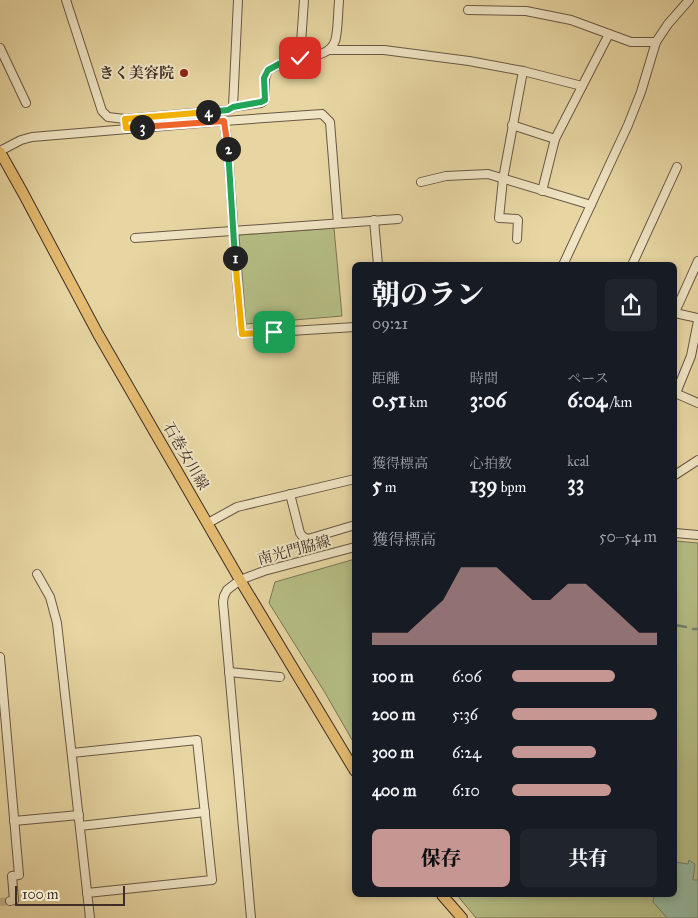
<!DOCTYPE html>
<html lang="ja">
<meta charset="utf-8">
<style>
:root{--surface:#171b24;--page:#20242c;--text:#f1f3f6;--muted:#9ea1a6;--accent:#c59692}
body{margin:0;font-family:"IM FELL Great Primer","Noto Serif JP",serif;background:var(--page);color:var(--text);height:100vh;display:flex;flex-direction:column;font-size:19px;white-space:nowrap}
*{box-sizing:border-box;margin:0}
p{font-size:16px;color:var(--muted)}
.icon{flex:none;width:28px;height:28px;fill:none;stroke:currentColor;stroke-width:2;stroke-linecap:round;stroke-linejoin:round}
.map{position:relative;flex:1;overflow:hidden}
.details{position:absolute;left:352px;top:262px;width:325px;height:635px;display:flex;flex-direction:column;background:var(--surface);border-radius:8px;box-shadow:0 2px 8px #0003}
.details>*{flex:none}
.scale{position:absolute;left:15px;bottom:12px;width:110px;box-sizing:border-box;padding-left:5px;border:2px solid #3f2d26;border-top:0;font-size:14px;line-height:18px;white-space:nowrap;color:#3f2d26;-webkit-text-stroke:4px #efe4c3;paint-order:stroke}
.pin{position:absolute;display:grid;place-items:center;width:42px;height:42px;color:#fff;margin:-21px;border-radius:10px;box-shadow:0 2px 8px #0006}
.km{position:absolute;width:25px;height:25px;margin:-12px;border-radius:50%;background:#222;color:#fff;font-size:14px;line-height:25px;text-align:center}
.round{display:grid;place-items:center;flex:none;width:52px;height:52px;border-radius:8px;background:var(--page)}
.overview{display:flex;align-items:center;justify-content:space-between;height:85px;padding:0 20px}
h1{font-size:28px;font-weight:800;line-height:38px}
.figures{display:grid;grid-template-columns:repeat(3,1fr);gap:8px;height:85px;padding:5px 20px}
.figures div{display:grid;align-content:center}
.figures b{font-size:21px;font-weight:800}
.figures small{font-size:14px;font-weight:400}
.figures p{font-size:14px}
.chart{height:140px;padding:10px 20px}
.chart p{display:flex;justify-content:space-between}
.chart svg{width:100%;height:90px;margin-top:5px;fill:var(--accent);opacity:.7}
.primary-button{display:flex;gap:10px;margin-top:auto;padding:10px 20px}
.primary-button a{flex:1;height:58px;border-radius:8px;background:var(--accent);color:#111;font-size:20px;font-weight:800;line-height:58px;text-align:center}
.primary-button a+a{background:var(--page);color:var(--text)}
ul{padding:0 20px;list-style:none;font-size:16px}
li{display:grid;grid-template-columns:80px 60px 1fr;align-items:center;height:38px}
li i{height:12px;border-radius:6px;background:var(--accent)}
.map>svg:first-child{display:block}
</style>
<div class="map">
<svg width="698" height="918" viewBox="0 0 698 918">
<rect width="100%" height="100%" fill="#e7d6a2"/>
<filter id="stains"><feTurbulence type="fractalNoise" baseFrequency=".004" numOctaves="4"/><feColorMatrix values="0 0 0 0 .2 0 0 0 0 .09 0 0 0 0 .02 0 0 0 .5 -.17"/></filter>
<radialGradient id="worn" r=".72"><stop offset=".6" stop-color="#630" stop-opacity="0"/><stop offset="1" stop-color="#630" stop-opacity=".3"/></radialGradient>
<g fill="#b5be85" stroke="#7a7656">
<polygon points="334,228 342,316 246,324 239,235"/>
<polygon points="675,541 698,543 698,918 476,918 457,895 675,895"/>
<polygon points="355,559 355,745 324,691 269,603 275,582"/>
</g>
<polygon fill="#97baa1" stroke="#748270" points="689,860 695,864 693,880 698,880 698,918 667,918 653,902 654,895 675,895 675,862 688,864"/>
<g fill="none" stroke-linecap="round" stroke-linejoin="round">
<g stroke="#748270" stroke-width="2.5">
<polyline points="675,625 686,627"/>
<polyline points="693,629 698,629"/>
</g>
<polyline stroke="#c5b489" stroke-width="8" stroke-dasharray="8 4" stroke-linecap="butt" points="0,902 10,901"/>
<g stroke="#695745" stroke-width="10">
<g id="minor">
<path d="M 66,0 L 102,111 L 108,117 L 125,119 L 228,110 L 233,107 L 261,103 L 265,100 L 265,78 L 268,70 C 277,65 287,61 297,59 C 310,56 330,56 335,41 C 338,33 338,11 339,1"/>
<polyline points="468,10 526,11 571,20 631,42 656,42"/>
<polyline points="0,48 26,103"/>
<polyline points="330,50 384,50 469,61 523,71 582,86"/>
<polyline points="300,58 304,0"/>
<polyline points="233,107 238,0"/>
<polyline points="512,125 555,139"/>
<polyline points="0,151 21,140 32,137 224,121"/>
<polyline points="421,182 446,176 488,174 591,205"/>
<polyline points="542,191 555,139 609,34"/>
<polyline points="374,220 378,265"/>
<polyline points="338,223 330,122 322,114 224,121 228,149 237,282 242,334 355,327"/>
<polyline points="135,238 398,219"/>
<polyline points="517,239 518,220 517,219 499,218 503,179 523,71"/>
<polyline points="563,265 628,125 641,92 656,42 668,24 689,0"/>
<polyline points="632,265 677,167"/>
<polyline points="675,312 698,261"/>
<polyline points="675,313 698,318"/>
<polyline points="675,393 698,403"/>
<polyline points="676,393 691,356 698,321"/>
<polyline points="675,475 698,460"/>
<polyline points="290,494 300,533 303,537 308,539 355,525"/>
<polyline points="208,523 237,507 355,479"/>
<polyline points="675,533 698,535"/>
<polyline points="37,574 50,597 57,623 90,918"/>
<polyline points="0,657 19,875 12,876 14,900 10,901"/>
<polyline points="229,672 280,677"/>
<polyline points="72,753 197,740 212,880 87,893"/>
<polyline points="14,821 79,815"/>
<polyline points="80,826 205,812"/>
<polyline points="251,918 223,602 224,596 227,590 240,580 264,571 355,547"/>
</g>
</g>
<g stroke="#3f2d26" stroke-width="12">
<g id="major">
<polyline points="0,152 23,193 98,334 240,580 355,771"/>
<polyline points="442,895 462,918"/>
</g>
</g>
<use href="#minor" stroke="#efe4c3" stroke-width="8"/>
<use href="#major" stroke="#e4bb71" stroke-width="10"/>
</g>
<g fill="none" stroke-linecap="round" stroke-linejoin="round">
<g stroke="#fff" stroke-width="10">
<polyline id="split-1" points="235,258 242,334 274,332"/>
</g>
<g stroke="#fff" stroke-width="10">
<polyline id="split-2" points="228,149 235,258"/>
</g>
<g stroke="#fff" stroke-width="10">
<polyline id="split-3" points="142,127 224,121 228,149"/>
</g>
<g stroke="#fff" stroke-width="10">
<polyline id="split-4" points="142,127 126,128 125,119 208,112"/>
</g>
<g stroke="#fff" stroke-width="10">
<polyline id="split-5" points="208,112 228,110 233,107 261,102 265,100 264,78 268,70 279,64 300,58"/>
</g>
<use href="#split-1" stroke="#f5b400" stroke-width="6"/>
<use href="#split-2" stroke="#22a559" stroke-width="6"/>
<use href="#split-3" stroke="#f0652b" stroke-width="6"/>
<use href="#split-4" stroke="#f5b400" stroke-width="6"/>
<use href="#split-5" stroke="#22a559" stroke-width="6"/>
</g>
<circle fill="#8f2418" stroke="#efe4c3" stroke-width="2" cx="184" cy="73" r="5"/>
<g text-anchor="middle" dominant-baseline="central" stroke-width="4" stroke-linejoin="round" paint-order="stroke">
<g font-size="15" font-weight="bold" fill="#3f2d26" stroke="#efe4c3" text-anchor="end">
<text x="174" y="73">きく美容院</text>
</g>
<g font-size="15" fill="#3f2d26" stroke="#efe4c3">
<text transform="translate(186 456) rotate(60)">石巻女川線</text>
<text transform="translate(294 550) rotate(-15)">南光門脇線</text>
</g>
</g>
<rect width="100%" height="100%" filter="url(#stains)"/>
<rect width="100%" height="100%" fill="url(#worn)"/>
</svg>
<div class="scale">100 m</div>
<div class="pin" style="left:274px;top:332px;background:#1e9e55"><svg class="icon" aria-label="arrive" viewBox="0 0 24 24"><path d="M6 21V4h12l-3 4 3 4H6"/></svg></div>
<div class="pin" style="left:300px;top:58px;background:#d93025"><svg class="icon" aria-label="check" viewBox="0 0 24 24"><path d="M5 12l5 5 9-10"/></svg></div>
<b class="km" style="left:235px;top:258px">1</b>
<b class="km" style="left:228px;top:149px">2</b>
<b class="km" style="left:142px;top:127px">3</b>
<b class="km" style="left:208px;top:112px">4</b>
<section class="details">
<div class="overview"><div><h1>朝のラン</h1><p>09:21</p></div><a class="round"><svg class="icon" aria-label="share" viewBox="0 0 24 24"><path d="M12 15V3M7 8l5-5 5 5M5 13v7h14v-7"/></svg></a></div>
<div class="figures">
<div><p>距離</p><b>0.51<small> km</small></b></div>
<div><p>時間</p><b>3:06</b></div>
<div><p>ペース</p><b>6:04<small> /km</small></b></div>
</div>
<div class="figures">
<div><p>獲得標高</p><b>5<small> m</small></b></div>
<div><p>心拍数</p><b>139<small> bpm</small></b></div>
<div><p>kcal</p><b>33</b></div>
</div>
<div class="chart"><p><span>獲得標高</span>50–54 m</p>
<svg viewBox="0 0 160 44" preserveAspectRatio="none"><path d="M0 44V38L10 38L20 38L30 30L40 22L50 6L60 6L70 6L80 14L90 22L100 22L110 14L120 14L130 22L140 30L150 38L160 38V44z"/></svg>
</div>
<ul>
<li><b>100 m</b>6:06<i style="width:71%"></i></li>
<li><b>200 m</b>5:36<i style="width:100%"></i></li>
<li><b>300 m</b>6:24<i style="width:58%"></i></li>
<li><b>400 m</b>6:10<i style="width:68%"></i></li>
</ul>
<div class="primary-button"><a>保存</a><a>共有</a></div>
</section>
</div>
